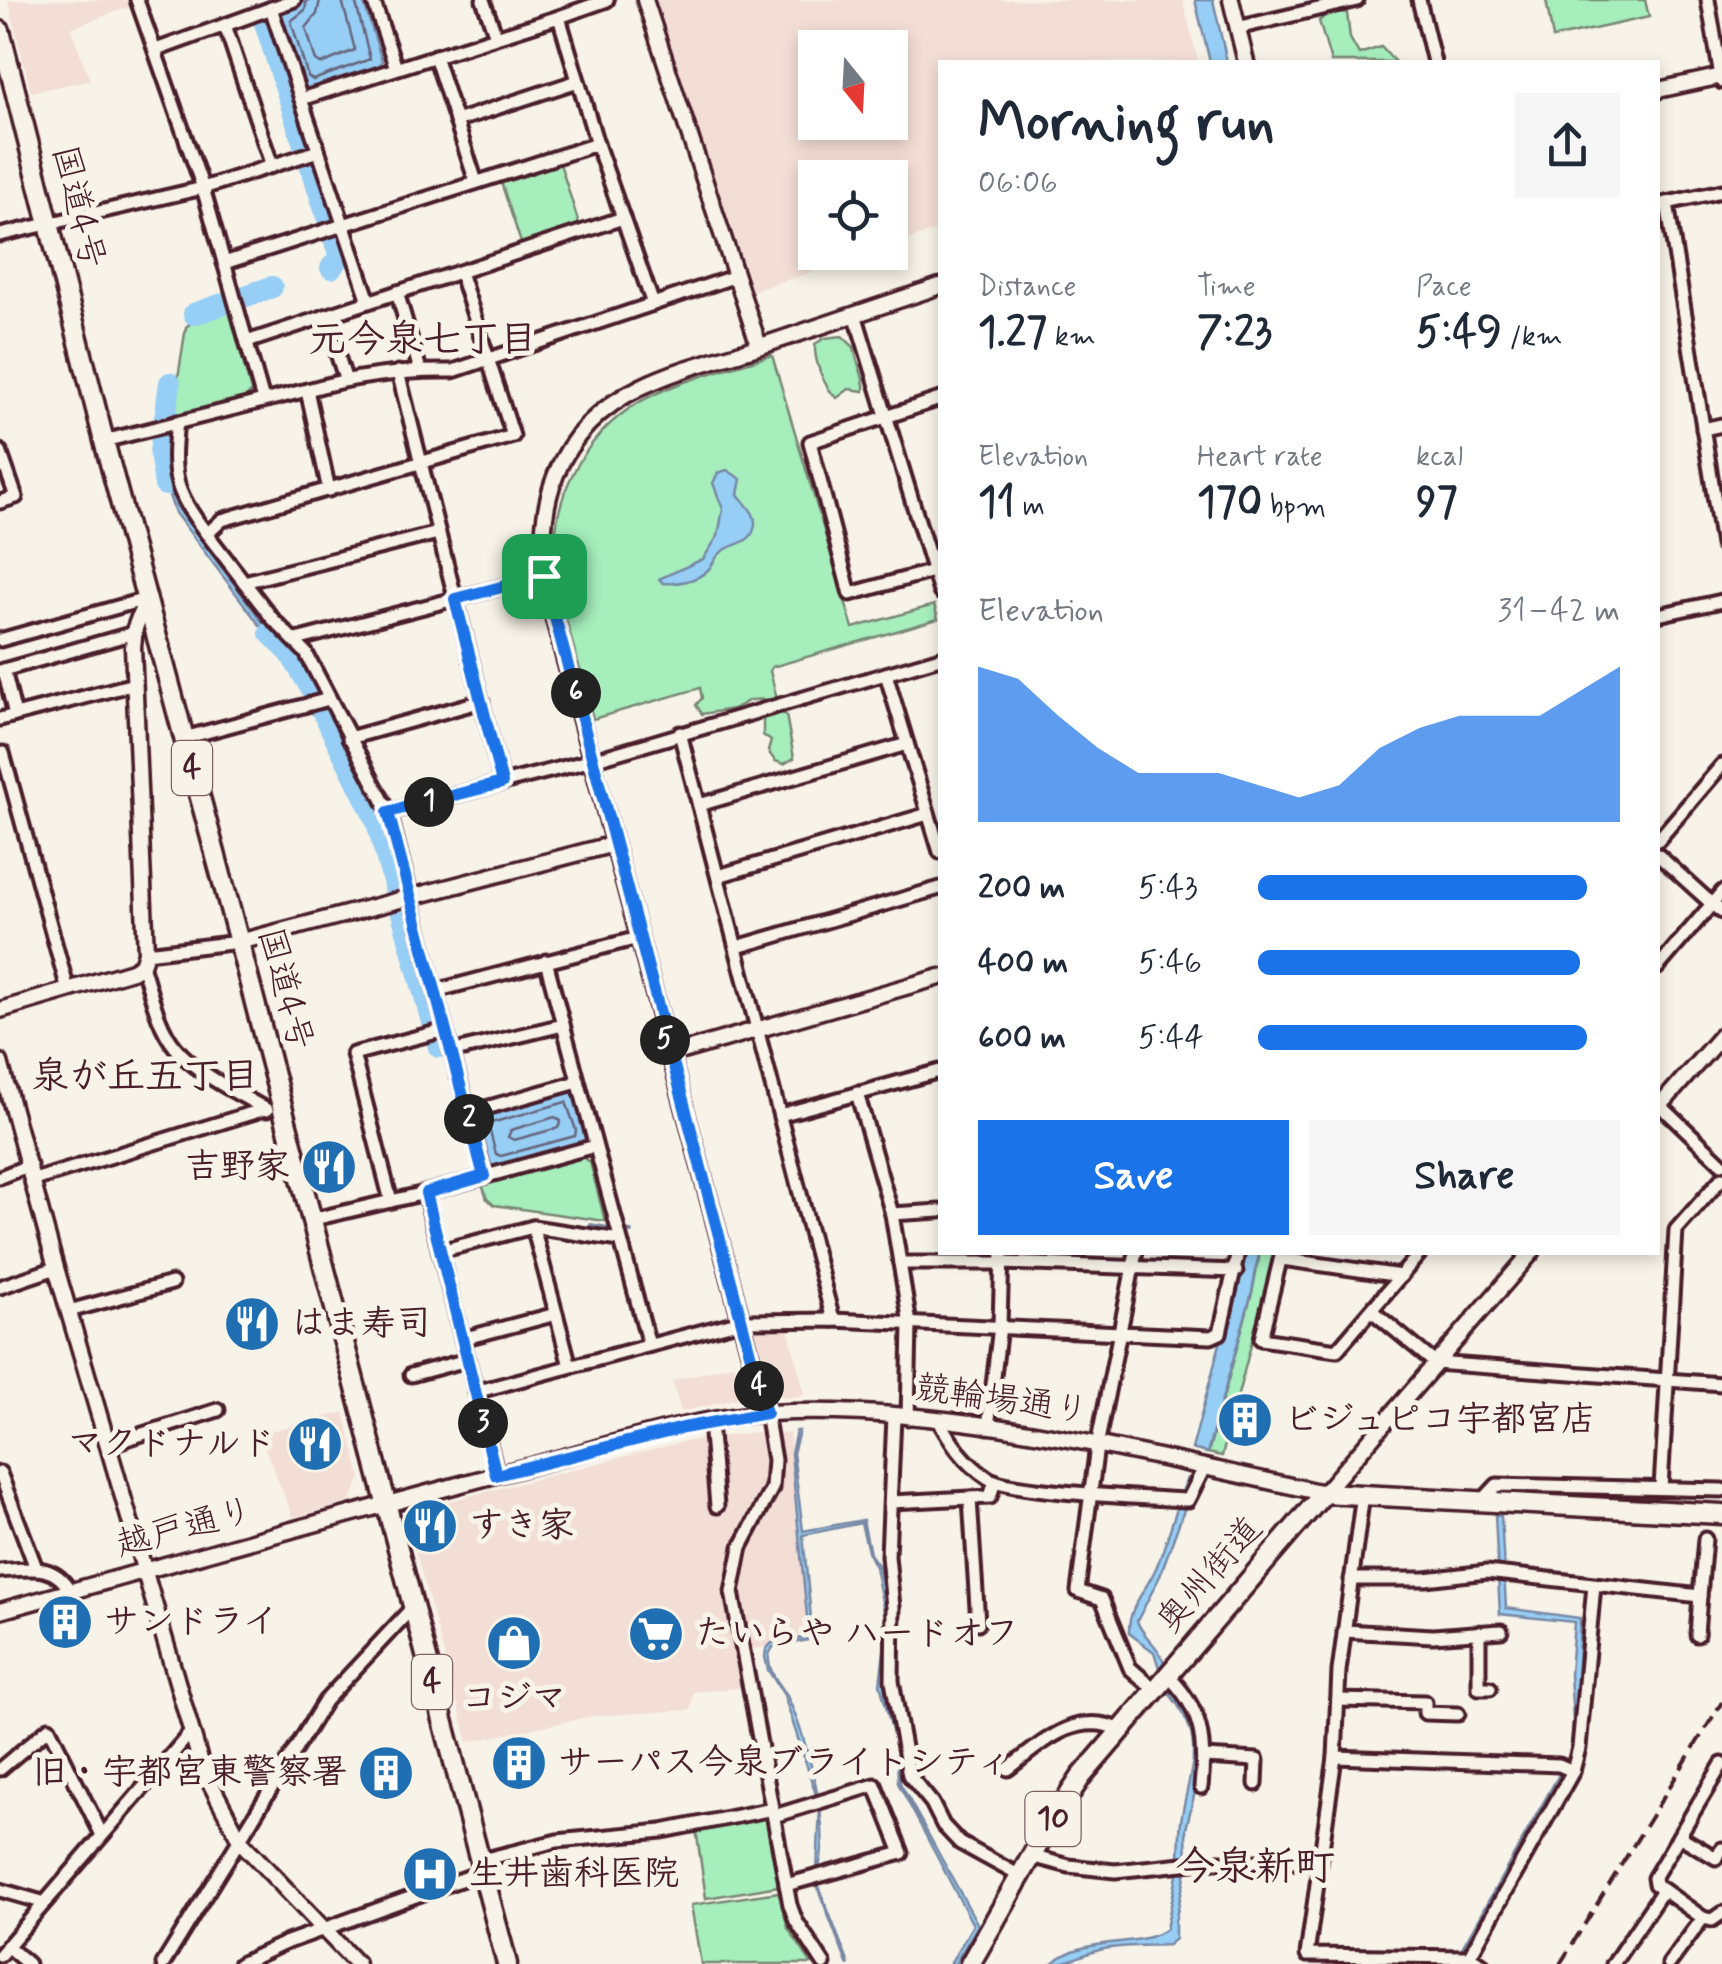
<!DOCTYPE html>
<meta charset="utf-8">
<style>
:root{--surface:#fff;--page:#f6f6f7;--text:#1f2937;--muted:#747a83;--accent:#1a73e8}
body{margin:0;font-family:Mynerve,"Klee One",sans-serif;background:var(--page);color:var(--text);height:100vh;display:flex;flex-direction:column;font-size:38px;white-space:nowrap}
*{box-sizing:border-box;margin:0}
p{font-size:32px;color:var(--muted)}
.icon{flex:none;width:55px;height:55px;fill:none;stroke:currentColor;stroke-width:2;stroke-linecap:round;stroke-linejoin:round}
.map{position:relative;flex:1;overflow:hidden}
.details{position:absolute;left:938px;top:60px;width:722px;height:1195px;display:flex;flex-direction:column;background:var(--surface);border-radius:0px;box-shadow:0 5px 15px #0003}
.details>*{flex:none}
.needle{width:65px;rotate:162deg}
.tools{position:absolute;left:798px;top:30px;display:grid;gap:20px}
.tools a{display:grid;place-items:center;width:110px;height:110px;border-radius:0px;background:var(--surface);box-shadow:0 5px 15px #0003;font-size:50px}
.pin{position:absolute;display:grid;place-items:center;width:85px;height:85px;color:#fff;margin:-42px;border-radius:20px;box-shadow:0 5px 15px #0006}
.km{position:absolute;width:50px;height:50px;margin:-25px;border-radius:50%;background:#222;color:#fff;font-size:28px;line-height:50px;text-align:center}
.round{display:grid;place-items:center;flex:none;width:105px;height:105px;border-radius:0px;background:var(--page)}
.headline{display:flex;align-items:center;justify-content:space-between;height:170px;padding:0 40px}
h1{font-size:55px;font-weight:700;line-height:75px}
.metrics{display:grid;grid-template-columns:repeat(3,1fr);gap:15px;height:170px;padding:10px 40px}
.metrics div{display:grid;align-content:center}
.metrics b{font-size:42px;font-weight:700}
.metrics small{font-size:28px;font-weight:400}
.metrics p{font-size:28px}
.chart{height:280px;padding:20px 40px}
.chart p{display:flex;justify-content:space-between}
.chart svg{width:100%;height:180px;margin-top:10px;fill:var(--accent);opacity:.7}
.primary-button{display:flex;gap:20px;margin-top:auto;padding:20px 40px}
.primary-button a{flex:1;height:115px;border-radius:0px;background:var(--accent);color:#fff;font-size:40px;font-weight:700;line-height:115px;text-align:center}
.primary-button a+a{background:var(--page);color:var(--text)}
ul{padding:0 40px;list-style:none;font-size:32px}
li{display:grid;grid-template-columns:160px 120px 1fr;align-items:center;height:75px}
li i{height:25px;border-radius:12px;background:var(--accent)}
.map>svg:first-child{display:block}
</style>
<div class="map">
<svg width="1722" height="1964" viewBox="0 0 1722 1964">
<rect width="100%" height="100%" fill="#f7f3e8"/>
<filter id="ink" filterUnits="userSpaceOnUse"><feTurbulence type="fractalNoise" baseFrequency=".01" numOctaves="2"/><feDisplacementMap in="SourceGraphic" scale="20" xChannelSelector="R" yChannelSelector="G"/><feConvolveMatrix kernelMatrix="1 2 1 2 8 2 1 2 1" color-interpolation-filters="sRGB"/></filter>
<g filter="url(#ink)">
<g fill="#f3ded6" fill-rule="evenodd">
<polygon points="8,0 126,0 129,7 71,28 90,80 31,92"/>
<path d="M 654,0 L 1183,0 L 1198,62 L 940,62 L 940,229 L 890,246 L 890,178 L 815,178 L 815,252 L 870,253 L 753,291 ZM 815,48 L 890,48 L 890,122 L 815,122 Z"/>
<polygon points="768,1327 788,1328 805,1395 784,1398 774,1390 755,1331"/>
<polygon points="734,1364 741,1390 736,1399 681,1412 672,1381"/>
<polygon points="344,1412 361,1478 350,1502 293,1517 259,1434"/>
<polygon points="750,1433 789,1433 810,1640 741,1651 746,1687 693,1692 691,1710 593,1716 468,1742 411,1535 434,1505 681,1442"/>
</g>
<g fill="#a6eebc" stroke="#788674" stroke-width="2.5">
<polygon points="1546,0 1645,0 1649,17 1553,38"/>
<polygon points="1339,12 1347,13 1350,38 1359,54 1381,47 1395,62 1331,62 1319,21 1326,15"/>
<polygon points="559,160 579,224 521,243 500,179"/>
<polygon points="229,310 251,391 247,397 172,416 186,327 194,320"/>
<path d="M 842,336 L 854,347 C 855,362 866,376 864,391 L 849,389 L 837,398 C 824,388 814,361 815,344 L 825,338 Z"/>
<path d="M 772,355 L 853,628 L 934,605 L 938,619 L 772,667 L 770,671 L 777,699 L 750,700 L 733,709 L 702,714 L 696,705 L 702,698 L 700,688 L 593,719 C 583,672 564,625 557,577 C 544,502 586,425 655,394 C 692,377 734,367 772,355 Z"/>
<polygon points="776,711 786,715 794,758 784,764 775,761 768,751 771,741 763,735 763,716"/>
<polygon points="583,1157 590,1162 605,1221 494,1205 487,1199 482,1184"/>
<polygon points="1260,1253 1275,1253 1222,1456 1208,1453 1252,1293"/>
<polygon points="766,1815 779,1886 706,1898 696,1829"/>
<polygon points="779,1892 788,1928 812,1964 701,1964 691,1905"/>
</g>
<g fill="#96cef5" stroke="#7888a4" stroke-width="2.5">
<polygon points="309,0 363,0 382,61 378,68 311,91 302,88 280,19 283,10"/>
<polygon points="1195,0 1213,0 1227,62 1210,62"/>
<polygon points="162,442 165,443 165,474 176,506 263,623 294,653 313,690 310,691 291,655 259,624 175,513 162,475"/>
<path d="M 727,470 L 741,479 L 738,494 C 745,505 759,514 754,529 C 750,544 734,543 723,551 C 715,556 714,564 708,570 C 697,581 678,584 663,583 L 659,579 L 703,559 L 718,536 L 723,509 L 713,483 L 718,473 Z"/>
<polygon points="568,1090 578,1096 588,1136 584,1144 496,1168 488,1163 477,1123 482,1115"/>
<polygon points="1244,1253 1259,1253 1252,1292 1207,1453 1192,1449"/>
<path d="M 796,1431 L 799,1431 L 793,1453 L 803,1531 L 863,1520 L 870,1554 L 878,1565 L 890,1627 L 884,1684 L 900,1749 L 900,1783 L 978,1925 L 955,1964 L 950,1964 L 973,1925 L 898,1783 L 897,1749 L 880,1684 L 887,1627 L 875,1567 L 869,1555 L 861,1523 L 803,1535 L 813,1639 L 773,1647 C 770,1653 768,1654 769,1661 C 770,1675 781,1685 787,1696 C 806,1735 834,1834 817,1872 L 820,1807 L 784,1695 L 768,1670 L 765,1657 L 766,1649 L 772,1643 L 809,1637 L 791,1453 Z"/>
<path d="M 1187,1478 L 1195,1480 L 1159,1578 L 1137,1621 C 1143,1638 1159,1645 1164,1662 L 1159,1668 L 1154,1652 L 1129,1633 C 1128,1606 1146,1591 1156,1568 C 1168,1540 1176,1508 1187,1478 Z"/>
<polygon points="1495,1515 1501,1516 1506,1608 1580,1618 1574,1753 1456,1964 1453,1964 1571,1753 1573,1720 1570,1674 1574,1622 1500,1614"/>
<path d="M 1171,1685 L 1196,1720 L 1198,1779 L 1186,1829 L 1187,1867 L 1175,1922 L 1175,1939 L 1168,1945 C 1147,1946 1124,1945 1104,1949 C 1086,1952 1068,1964 1051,1964 C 1086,1934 1141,1949 1166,1929 C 1170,1909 1175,1888 1178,1868 C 1180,1852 1179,1837 1181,1821 C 1190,1765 1209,1740 1167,1691 Z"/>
</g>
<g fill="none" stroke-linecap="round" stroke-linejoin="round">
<g stroke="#68657c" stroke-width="2.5">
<polyline points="307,0 305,10 291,21 308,77 313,80 370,59 355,0"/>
<polyline points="320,0 317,14 306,28 316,61 321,64 355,50 342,0"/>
<polygon points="566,1102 576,1130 575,1136 501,1156 496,1154 489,1128 491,1123"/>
<polygon points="555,1117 561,1121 558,1128 514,1140 508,1137 511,1130"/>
</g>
<g stroke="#7888a4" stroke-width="4">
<polyline points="591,1225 631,1232"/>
<polyline points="817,1884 848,1964"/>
</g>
<g stroke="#96cef5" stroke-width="22">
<polyline points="265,23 340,257 331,268"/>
<polyline points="194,314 272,287"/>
<polyline points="165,485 160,452 170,383"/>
<polyline points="270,633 290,653 311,688 376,819 439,1047"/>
</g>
<g stroke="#4a1f2b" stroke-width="19">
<g id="minor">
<polyline points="137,0 203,188 263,400"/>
<polyline points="373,0 396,68"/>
<polyline points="483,0 496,36"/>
<polyline points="607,0 559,17 597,144 653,304 736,276"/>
<polyline points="1419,0 1434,62"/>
<polyline points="1708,0 1722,82"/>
<polyline points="271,8 301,99"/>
<polyline points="225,25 272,166"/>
<polyline points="1237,28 1357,0"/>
<polyline points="156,50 294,0"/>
<polyline points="435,56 476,182"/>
<polyline points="456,121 578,81"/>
<polyline points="1667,203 1722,545"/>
<polyline points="1658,205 1722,191"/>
<polyline points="0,235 203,188 318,151"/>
<polyline points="224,263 597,144"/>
<polyline points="460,272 513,436 222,520 207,534 272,618 306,653 389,812 435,991 638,938"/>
<polyline points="397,292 420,370"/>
<polyline points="369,301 301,99 559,17"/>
<polyline points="855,314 940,592"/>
<polyline points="325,316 345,378"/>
<polyline points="247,342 623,218"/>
<polyline points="398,372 502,783 593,760 940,658"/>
<path d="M 307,390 C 355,376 402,370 453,371 L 653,304"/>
<polyline points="940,399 810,442 850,594 940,569"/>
<path d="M 177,422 C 171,474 174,492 207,534"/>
<polyline points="1703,429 1722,425"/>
<polyline points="104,441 307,390 329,490"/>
<polyline points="0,451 16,497 0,502"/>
<polyline points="244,582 438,533"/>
<polyline points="1658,615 1722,601"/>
<polyline points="0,640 146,599"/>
<polyline points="296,640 544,576"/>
<polyline points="4,670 15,715"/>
<polyline points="0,671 134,633"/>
<polyline points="886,674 940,852"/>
<polyline points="0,719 134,684"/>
<polyline points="680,733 833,1320"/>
<polyline points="184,738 329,699"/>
<polyline points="349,738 482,701"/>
<polyline points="3,753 68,990"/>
<polyline points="699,805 907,744"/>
<polyline points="389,812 502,783"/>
<polyline points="1658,840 1722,765"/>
<polyline points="1658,855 1712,904 1658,967"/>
<polyline points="718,876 928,814"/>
<polyline points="1722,892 1712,904 1722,912"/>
<polyline points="737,947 940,888"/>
<polyline points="146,953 239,942"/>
<polyline points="546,961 649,1345"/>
<path d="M 142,965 C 151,992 157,1025 175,1047 C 198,1075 237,1092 267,1110"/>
<polyline points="435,991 485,1176"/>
<polyline points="451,1052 563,1025"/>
<polyline points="857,1093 892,1214"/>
<polyline points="1658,1103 1722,1164"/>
<polyline points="468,1113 578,1082"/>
<polyline points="780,1115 940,1071"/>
<polyline points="0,1177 30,1165"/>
<polyline points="34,1180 265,1109"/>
<polyline points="425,1193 595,1146"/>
<polyline points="391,1201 353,1054 445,1030"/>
<polyline points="310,1220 425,1193 497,1475"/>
<polyline points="440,1251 533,1227"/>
<polyline points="1136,1252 1097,1446 1078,1591 1102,1599 1130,1668 1155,1690"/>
<polyline points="1282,1252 1261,1339 1337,1350 1421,1252"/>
<polyline points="1282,1259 1401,1276"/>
<polyline points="900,1263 1002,1263 1236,1271"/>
<polyline points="0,1287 56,1268"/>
<polyline points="69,1311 172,1283"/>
<polyline points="1372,1311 1435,1363 1722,1384"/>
<polyline points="462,1339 556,1314"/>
<polyline points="570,1366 533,1227 620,1240"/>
<polyline points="411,1375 467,1360"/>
<polyline points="475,1392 741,1321 833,1320 1211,1337 1220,1333 1238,1252"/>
<polyline points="766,1413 774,1460 772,1488 741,1547 732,1592 790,1905 796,1921 824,1964"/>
<polyline points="894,1416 888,1556 893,1607 892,1681 909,1775 932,1803 943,1825 960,1843 1020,1876"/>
<polyline points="908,1418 910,1324 892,1214 940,1211"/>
<path d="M 938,1419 C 951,1443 965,1463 988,1478 C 1011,1493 1152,1498 1188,1500 L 1204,1468"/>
<polyline points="710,1422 717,1506"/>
<polyline points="988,1427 1000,1326 1002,1252"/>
<polyline points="108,1445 218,1410"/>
<polyline points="0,1473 36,1568"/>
<polyline points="1661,1488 1676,1230 1722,1178"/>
<polyline points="1363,1494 1339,1671 1335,1757 1307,1955 1469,1957 1482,1964"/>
<polyline points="970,1499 978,1623"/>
<polyline points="1482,1501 1497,1485 1722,1490"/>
<polyline points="891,1502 990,1497 995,1481"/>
<path d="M 0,1571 C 29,1569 54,1562 70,1591"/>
<polyline points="1351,1579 1425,1579 1487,1572 1700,1596 1705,1539"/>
<polyline points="1344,1631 1433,1636 1501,1631"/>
<polyline points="1479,1632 1479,1688 1490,1688"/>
<polyline points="1697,1635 1700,1596"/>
<path d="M 1167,1675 C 1202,1708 1206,1741 1201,1787"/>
<polyline points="1338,1700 1425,1702 1425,1713 1458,1714"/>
<polyline points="1204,1757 1257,1760 1256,1784"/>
<polyline points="1335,1757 1559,1765 1573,1771"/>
<polyline points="1722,1764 1654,1878 1655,1884 1703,1918 1712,1920 1722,1913"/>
<polyline points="0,1769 49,1728 101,1833"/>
<path d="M 1008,1769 C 1041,1744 1076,1709 1120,1730"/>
<polyline points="774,1816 875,1785 902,1853 786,1885"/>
<polyline points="1679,1836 1716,1858 1722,1849"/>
<polyline points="1031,1856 1069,1866 1115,1871 1202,1862 1320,1862"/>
<polyline points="478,1861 557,1841 662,1831 773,1809"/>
<polyline points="0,1890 42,1902"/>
<polyline points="7,1946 28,1964"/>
<polyline points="0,1955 191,1732"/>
<polyline points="1469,1957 1573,1771 1579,1748 1594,1585"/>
<polyline points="163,1964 325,1701 412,1608"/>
<polyline points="240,1964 285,1943 482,1872"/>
<polyline points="1613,1964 1663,1890"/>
<polyline points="1669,1964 1703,1918"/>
</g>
</g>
<g stroke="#4a1f2b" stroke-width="21">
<g id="tertiary">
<polyline points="645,0 759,346"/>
<polyline points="1231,0 1246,62"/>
<polyline points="1658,90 1722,76"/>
<polyline points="239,942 614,844"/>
<polyline points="0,1010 132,971 142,965 146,953 133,647 135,628 146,599"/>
<polyline points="669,1055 940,977"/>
<polyline points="0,1062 56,1268 202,1767 241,1842 357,1964"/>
<polyline points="1658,1108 1722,1035"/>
<path d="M 766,1413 L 549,600 C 531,509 554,429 641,387 C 678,369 719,359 758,347 C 819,327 879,306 940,286"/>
<path d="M 0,1611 C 173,1563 345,1514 519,1469 C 599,1449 688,1418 770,1413 C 951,1403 1147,1456 1324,1493 L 1532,1252"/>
</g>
</g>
<g stroke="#4a1f2b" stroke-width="25">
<polyline id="primary" points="970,1964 1051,1822 1081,1777 1324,1493 1722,1514"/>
</g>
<g stroke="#4a1f2b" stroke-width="25">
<polyline id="trunk" points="0,31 104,441 239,942 507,1964"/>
</g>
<use href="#minor" stroke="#f7f3e8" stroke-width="11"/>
<use href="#tertiary" stroke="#f7f3e8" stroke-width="14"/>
<use href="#primary" stroke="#f7f3e8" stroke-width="18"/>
<use href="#trunk" stroke="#f7f3e8" stroke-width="18"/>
<polyline stroke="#4a1f2b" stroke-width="4" stroke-dasharray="15 8" stroke-linecap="butt" points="1560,1964 1722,1702"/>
</g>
</g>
<g fill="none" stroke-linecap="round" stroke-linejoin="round" filter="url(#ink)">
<g stroke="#fff" stroke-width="20">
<polygon id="route" points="544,576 766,1413 683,1428 496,1475 426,1193 484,1176 388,812 502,783 455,599"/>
</g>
<use href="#route" stroke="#1a73e8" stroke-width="12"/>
</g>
<defs>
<g id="restaurant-disc" transform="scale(2.875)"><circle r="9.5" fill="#1f6fb2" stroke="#f7f3e8"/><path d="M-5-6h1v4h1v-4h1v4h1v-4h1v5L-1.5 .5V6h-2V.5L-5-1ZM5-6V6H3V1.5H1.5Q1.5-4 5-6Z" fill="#fff"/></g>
<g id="building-disc" transform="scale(2.875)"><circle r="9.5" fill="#1f6fb2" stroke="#f7f3e8"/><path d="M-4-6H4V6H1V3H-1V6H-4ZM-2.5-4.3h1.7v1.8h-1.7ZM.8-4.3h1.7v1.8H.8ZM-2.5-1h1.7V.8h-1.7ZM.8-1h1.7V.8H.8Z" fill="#fff"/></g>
<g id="supermarket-disc" transform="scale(2.875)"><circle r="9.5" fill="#1f6fb2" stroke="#f7f3e8"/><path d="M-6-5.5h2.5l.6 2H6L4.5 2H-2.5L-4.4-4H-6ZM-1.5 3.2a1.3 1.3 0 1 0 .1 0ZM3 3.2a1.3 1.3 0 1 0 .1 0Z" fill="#fff"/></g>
<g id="shop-disc" transform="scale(2.875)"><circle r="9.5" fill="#1f6fb2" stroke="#f7f3e8"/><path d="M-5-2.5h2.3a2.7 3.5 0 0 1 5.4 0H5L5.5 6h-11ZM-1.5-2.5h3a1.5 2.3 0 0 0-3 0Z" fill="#fff"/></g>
<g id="hospital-disc" transform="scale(2.875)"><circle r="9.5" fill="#1f6fb2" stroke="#f7f3e8"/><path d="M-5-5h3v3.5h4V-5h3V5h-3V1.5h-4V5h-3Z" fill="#fff"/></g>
</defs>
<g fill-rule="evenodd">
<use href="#restaurant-disc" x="329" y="1167"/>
<use href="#restaurant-disc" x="252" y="1324"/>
<use href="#building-disc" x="1245" y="1420"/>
<use href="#restaurant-disc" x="315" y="1444"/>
<use href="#restaurant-disc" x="430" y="1526"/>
<use href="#building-disc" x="65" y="1622"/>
<use href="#supermarket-disc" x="656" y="1634"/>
<use href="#shop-disc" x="514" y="1643"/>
<use href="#building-disc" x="519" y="1763"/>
<use href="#building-disc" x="386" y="1773"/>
<use href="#hospital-disc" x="430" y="1874"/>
</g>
<g text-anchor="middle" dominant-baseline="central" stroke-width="10" stroke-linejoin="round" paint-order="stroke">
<g fill="#f7f3e8" stroke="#7e5f64" stroke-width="2.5">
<rect x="172" y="741" width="40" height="54" rx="8"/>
<rect x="412" y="1655" width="40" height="54" rx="8"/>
<rect x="1025.5" y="1792" width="55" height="54" rx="8"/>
</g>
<g font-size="32" font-weight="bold" fill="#4a1f2b">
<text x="192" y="768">4</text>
<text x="432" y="1682">4</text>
<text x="1053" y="1819">10</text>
</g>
<g font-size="35" fill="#4a1f2b" stroke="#f7f3e8">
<text transform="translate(78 207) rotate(76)">国道4号</text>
<text transform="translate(285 989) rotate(75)">国道4号</text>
<text transform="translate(1002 1400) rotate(8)">競輪場通り</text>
<text transform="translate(185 1528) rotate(-15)">越戸通り</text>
<text transform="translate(1210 1575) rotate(-49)">奥州街道</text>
</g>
<g font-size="35" font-weight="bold" fill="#4a1f2b" stroke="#f7f3e8" text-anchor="start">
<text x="290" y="1167" text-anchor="end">吉野家</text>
<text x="291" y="1324">はま寿司</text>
<text x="1284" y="1420">ビジュピコ宇都宮店</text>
<text x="276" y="1444" text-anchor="end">マクドナルド</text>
<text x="469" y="1526">すき家</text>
<text x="104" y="1622">サンドライ</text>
<text x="695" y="1634">たいらや ハードオフ</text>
<text x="514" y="1699" text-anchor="middle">コジマ</text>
<text x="558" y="1763">サーパス今泉ブライトシティ</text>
<text x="347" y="1773" text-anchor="end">旧・宇都宮東警察署</text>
<text x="469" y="1874">生井歯科医院</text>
</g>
<g font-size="38" font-weight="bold" fill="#4a1f2b" stroke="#f7f3e8">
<text x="423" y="340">元今泉七丁目</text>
<text x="145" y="1077">泉が丘五丁目</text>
</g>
<g font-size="40" font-weight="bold" fill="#4a1f2b" stroke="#f7f3e8">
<text x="1255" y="1868">今泉新町</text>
</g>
</g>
</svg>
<div class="tools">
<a><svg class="needle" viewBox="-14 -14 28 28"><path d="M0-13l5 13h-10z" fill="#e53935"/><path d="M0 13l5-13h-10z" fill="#747a83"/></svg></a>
<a><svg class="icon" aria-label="locate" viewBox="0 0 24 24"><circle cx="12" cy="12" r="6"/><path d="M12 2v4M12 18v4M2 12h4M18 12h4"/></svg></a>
</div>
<div class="pin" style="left:544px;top:576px;background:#1e9e55"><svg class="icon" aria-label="arrive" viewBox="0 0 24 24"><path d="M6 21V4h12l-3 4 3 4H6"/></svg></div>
<b class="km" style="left:429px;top:802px">1</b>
<b class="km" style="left:469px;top:1119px">2</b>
<b class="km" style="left:483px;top:1423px">3</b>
<b class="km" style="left:759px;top:1386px">4</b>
<b class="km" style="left:665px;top:1040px">5</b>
<b class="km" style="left:576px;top:693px">6</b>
<section class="details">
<div class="headline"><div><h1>Morning run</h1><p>06:06</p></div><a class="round"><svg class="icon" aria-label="share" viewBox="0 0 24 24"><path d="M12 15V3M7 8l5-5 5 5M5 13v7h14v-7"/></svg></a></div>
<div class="metrics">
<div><p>Distance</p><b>1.27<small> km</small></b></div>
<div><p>Time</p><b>7:23</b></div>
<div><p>Pace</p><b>5:49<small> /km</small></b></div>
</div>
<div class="metrics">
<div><p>Elevation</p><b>11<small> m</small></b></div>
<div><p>Heart rate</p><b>170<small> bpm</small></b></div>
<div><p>kcal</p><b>97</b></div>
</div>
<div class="chart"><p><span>Elevation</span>31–42 m</p>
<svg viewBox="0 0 160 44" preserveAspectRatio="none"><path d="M0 44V6L10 9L20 18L30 26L40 32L50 32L60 32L70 35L80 38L90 35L100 26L110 21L120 18L130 18L140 18L150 12L160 6V44z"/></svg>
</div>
<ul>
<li><b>200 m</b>5:43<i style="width:91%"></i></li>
<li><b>400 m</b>5:46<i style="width:89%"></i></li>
<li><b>600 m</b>5:44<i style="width:91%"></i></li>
</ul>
<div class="primary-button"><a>Save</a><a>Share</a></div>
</section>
</div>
